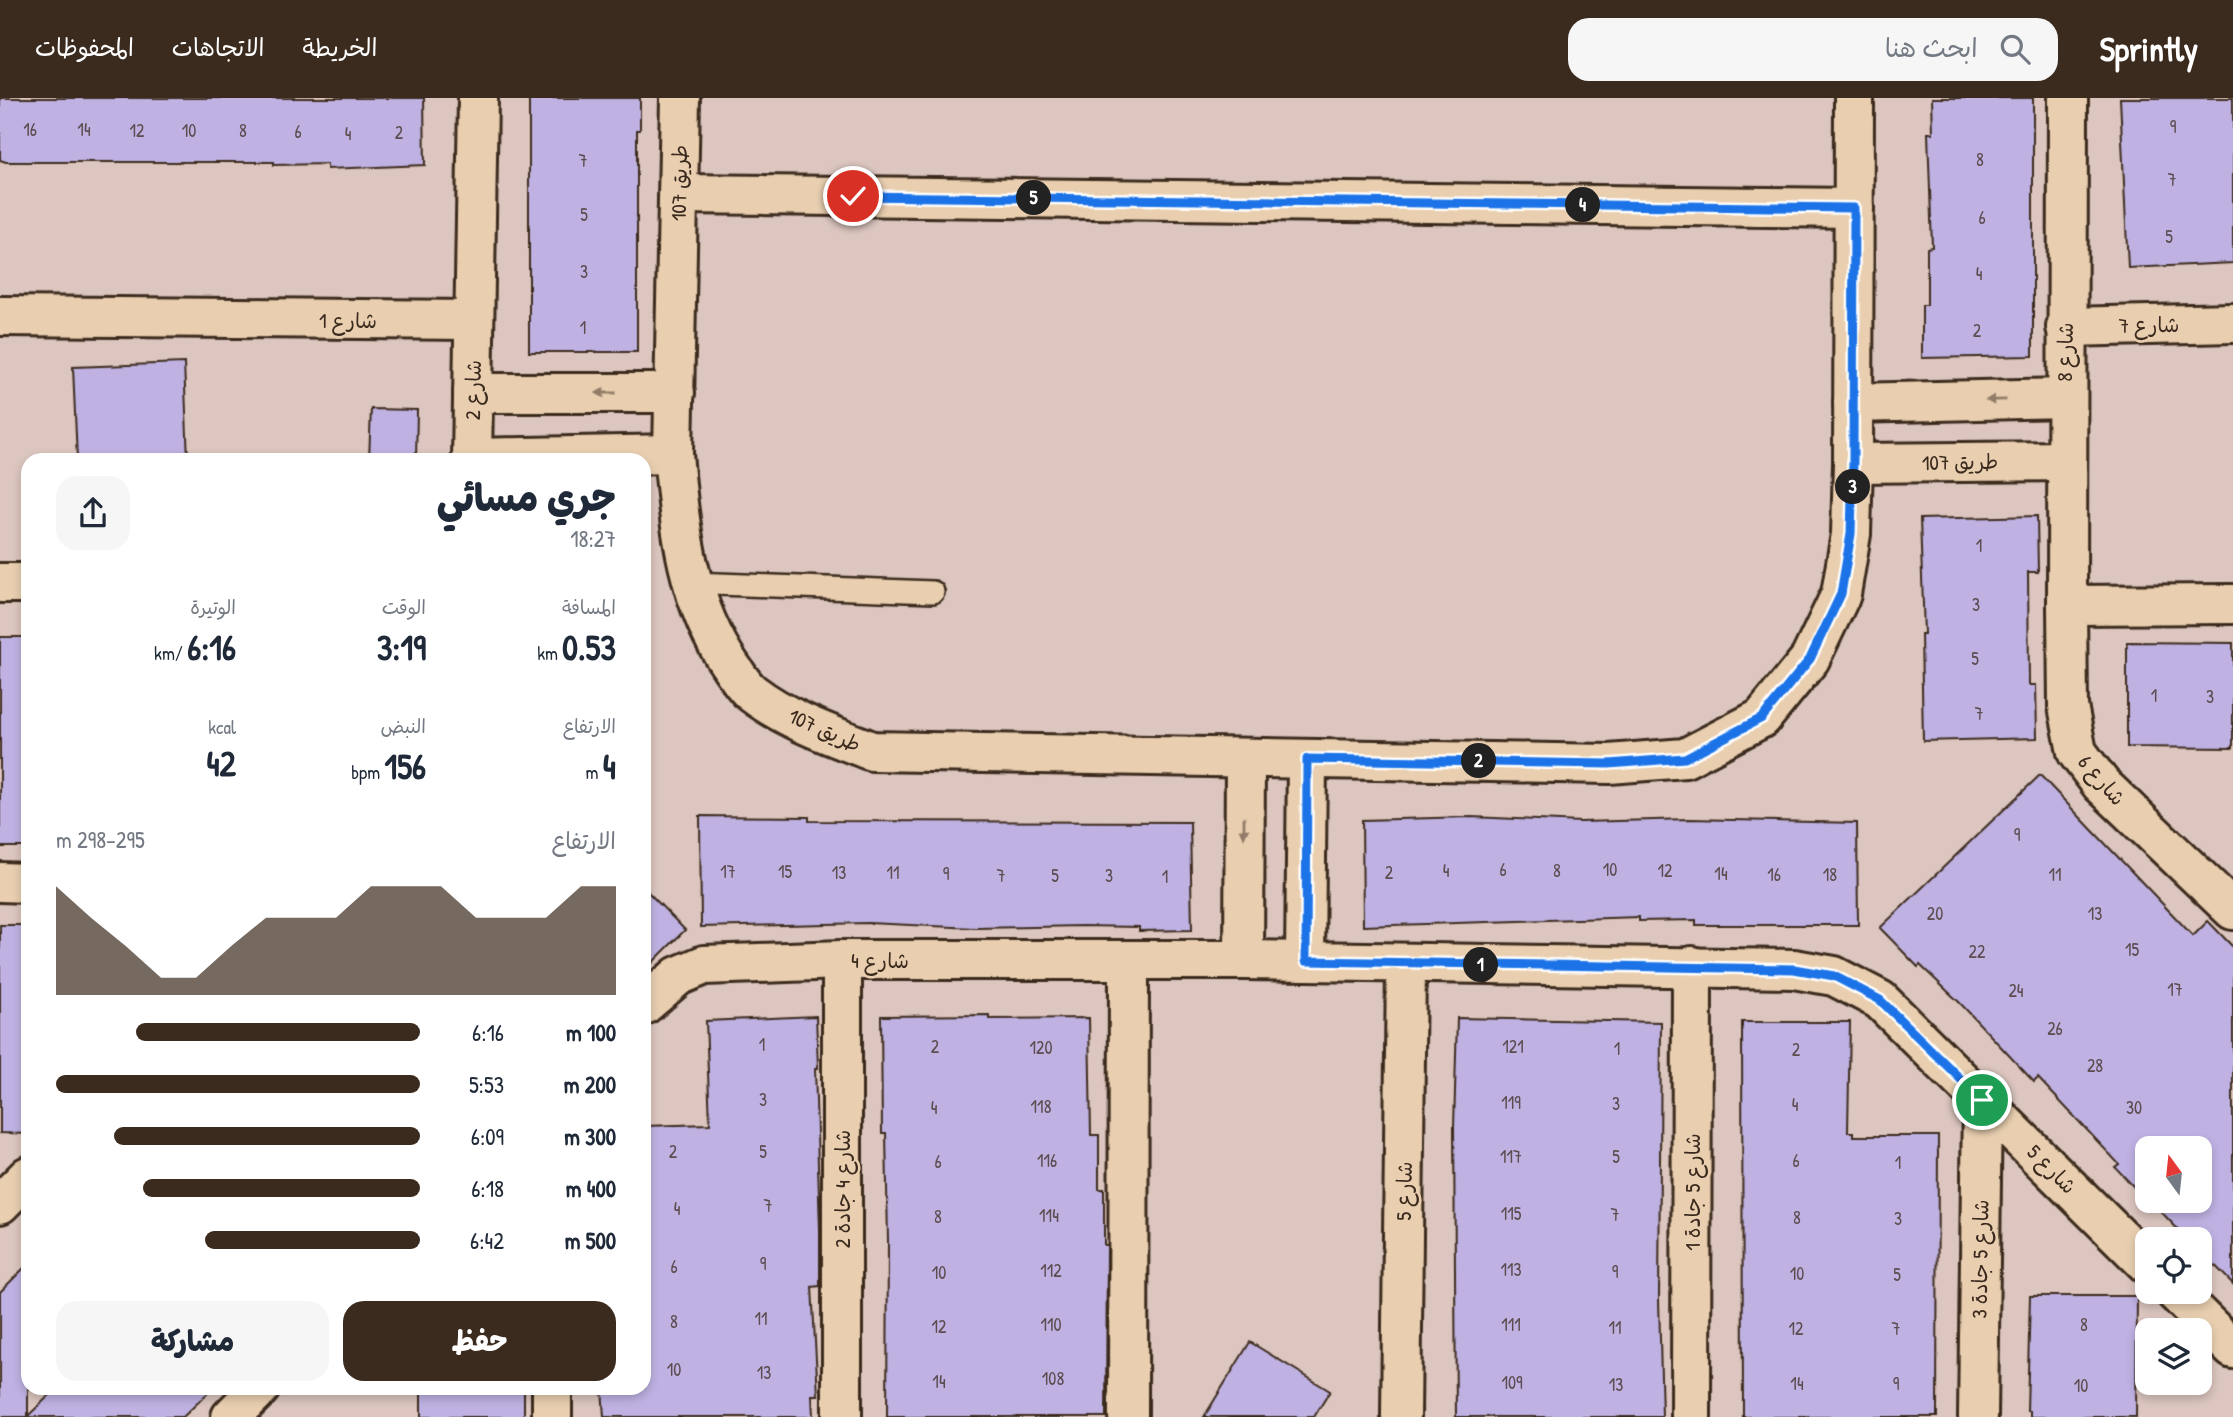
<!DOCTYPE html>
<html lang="ar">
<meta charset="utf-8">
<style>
:root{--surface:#fff;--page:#f6f6f7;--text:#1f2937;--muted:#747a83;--accent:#3b2a1e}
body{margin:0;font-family:"Patrick Hand","Playpen Sans Arabic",sans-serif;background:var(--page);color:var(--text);direction:rtl;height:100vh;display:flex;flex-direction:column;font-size:26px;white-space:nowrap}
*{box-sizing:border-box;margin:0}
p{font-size:23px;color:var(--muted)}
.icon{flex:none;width:38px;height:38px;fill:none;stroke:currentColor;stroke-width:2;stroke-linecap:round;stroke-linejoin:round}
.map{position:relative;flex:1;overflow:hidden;direction:ltr}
.drawer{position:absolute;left:21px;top:355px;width:630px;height:942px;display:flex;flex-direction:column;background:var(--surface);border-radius:21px;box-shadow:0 4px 10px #0003;direction:rtl}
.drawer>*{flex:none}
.needle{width:46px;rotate:345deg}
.fabs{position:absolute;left:2135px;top:1038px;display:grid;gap:14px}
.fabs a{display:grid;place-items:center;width:77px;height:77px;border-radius:14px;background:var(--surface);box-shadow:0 4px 10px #0003;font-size:35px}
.pin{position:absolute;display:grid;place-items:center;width:60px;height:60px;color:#fff;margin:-30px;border:4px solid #fff;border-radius:50%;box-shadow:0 2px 7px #0007}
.km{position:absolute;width:35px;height:35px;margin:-18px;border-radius:50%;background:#222;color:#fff;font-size:19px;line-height:35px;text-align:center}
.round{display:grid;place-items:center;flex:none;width:74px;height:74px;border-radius:21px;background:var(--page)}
.overview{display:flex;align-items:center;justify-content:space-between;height:119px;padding:0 35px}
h1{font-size:38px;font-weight:800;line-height:52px}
.figures{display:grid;grid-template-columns:repeat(3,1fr);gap:10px;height:119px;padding:7px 35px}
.figures div{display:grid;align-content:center}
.figures b{font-size:35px;font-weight:800}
.figures small{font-size:19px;font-weight:400}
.figures p{font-size:19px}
.chart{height:196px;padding:14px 35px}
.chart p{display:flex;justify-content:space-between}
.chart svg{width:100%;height:126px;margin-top:7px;fill:var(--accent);opacity:.7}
.action{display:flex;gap:14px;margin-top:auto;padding:14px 35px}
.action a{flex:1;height:80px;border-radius:21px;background:var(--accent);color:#fff;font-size:28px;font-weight:800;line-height:80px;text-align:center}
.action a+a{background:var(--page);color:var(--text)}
ul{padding:0 35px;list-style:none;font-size:23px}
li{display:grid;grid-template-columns:112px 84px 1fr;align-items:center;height:52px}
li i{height:18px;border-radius:9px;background:var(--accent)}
header{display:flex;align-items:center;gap:42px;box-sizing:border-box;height:98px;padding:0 35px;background:var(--accent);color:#fff}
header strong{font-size:33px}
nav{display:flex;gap:38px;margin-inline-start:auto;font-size:24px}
.search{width:490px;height:63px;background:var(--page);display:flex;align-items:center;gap:18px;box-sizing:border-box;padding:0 24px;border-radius:21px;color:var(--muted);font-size:26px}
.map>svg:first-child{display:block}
</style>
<header>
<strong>Sprintly</strong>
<div class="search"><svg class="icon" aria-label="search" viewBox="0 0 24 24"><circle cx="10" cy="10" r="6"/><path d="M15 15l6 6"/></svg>ابحث هنا</div>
<nav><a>الخريطة</a><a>الاتجاهات</a><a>المحفوظات</a></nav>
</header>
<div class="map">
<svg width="2233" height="1319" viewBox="0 0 2233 1319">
<rect width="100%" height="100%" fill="#dcc6bf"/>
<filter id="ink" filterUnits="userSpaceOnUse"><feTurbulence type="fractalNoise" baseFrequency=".0143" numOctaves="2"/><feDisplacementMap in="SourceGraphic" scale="14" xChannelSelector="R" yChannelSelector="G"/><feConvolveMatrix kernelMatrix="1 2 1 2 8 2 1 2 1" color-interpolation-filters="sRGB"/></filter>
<g filter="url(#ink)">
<g fill="#bfb2e3" stroke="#3b2a1e" stroke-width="2">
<polygon points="0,0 424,0 425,67 327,71 327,66 274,67 274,64 6,64 0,62"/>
<polygon points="529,0 640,0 640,32 637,32 637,254 529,254"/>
<polygon points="1932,0 2033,0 2033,258 1922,260 1922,207 1927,207 1927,150 1932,149 1928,35 1933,35"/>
<polygon points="2120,0 2233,0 2233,165 2128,170"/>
<polygon points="184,265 188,362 77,362 73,269"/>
<polygon points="371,311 417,312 416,362 369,362"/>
<polygon points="2037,418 2038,474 2028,474 2029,587 2036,587 2037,640 1923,643 1921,536 1924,536 1920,421"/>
<rect x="0" y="539" width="28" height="210"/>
<polygon points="2127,544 2233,545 2233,650 2127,649"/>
<polygon points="2040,677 2193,838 2208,823 2233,849 2233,1186 2200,1152 2200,1141 2187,1141 2150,1102 2200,1102 2200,1050 2147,1050 2148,1104 2115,1069 2119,1066 2038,980 2034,984 1960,905 1920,867 1918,869 1880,830"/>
<polygon points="700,718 809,719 809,723 1190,724 1192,832 1139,833 1139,829 1083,828 975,830 868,825 701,829"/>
<polygon points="1471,719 1581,724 1690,721 1857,725 1858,827 1696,827 1696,822 1639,823 1639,819 1363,828 1362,722"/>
<polygon points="644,790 685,832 644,873"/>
<polygon points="0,827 28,827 28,1036 0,1035"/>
<polygon points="989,917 989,921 1089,920 1091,1037 1099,1037 1099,1091 1104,1091 1104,1147 1107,1147 1106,1319 887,1319 888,1144 886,1035 882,1035 881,918"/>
<polygon points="816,918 818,970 815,970 820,1132 820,1188 812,1189 818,1297 812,1297 813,1319 604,1319 602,1290 644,1290 644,1028 710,1026 706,923"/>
<polygon points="1457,920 1661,924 1659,1201 1662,1319 1456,1319 1454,1029"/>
<polygon points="1742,924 1850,924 1848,1034 1853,1034 1853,1038 1938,1038 1937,1319 1743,1319"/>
<polygon points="28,1166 28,1318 57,1290 213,1290 183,1319 0,1319 0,1194"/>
<polygon points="2030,1198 2137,1198 2136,1319 2030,1319 2030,1313 2027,1313"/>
<polygon points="1250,1244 1330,1293 1314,1319 1204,1319"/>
<rect x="421" y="1290" width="103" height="29"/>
</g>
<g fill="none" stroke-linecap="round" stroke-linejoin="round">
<g stroke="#3b2a1e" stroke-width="26">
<polyline id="service" points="691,485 933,494"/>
</g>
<g stroke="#3b2a1e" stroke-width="44">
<g id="minor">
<path d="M 680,0 L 673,356 C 680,432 687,505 732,570 C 738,578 744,589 752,595 C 787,622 831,637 872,653 L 1609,666 L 1685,660 L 1762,620 L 1810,561 L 1841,496 L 1851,436 L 1853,365 L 1854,0"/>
<polyline points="2068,0 2067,507 2068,608 2077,654 2101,686 2233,812"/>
<polyline points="680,96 1854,110"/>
<polyline points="0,218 474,222"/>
<polyline points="2066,229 2233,225"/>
<polyline points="473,295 675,295"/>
<polyline points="1853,305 2065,300"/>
<polyline points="472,360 673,356"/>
<polyline points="472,362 478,0"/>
<polyline points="1853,365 2066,363"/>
<polyline points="0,485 28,485"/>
<polyline points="2067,507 2233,506"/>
<polyline points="0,784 28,785"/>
<polyline points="842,862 842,1319"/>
<polyline points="1244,862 1245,661"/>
<polyline points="1305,863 1307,661"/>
<polyline points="644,907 678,878 704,867 842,862 1244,862 1794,871 1834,878 1880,902 2147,1166"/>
<polyline points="0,1106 28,1078"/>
<polyline points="2175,1194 2233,1251"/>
<polyline points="231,1319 260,1290"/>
<polyline points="552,1319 552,1290"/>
<polyline points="1128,1319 1129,862"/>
<polyline points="1401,1319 1406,866"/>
<polyline points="1691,1319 1692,868"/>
<polyline points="1978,1319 1982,1002"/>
</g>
</g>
<use href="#service" stroke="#e9cfb0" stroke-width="21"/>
<use href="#minor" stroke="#e9cfb0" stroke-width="38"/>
</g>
<defs><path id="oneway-solid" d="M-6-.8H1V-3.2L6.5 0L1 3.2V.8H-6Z" transform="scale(1.75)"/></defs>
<g fill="#927c67">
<use href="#oneway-solid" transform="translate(606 295) rotate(-180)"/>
<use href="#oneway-solid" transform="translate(1996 302) rotate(179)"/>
<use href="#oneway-solid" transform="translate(1244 729) rotate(90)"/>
</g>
</g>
<g fill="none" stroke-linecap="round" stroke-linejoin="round" filter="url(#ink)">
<g stroke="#fff" stroke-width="14">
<polyline id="route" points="853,98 1854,110 1853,365 1851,436 1841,496 1810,561 1762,620 1685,660 1609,666 1307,661 1306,863 1794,871 1834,878 1880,902 1982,1002"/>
</g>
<use href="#route" stroke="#1a73e8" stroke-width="9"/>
</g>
<g text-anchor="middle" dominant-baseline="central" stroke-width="5" stroke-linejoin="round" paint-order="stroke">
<g font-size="18" fill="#5c4c4f">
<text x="2173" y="28">9</text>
<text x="30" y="31">16</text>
<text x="84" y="31">14</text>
<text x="137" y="32">12</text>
<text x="189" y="32">10</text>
<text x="243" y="32">8</text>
<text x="298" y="33">6</text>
<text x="399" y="34">2</text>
<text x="348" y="35">4</text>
<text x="1980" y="61">8</text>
<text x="583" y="62">7</text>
<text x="2172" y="81">7</text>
<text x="584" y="116">5</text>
<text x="1982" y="119">6</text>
<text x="2169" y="138">5</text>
<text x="584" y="173">3</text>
<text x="1979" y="175">4</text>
<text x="583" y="229">1</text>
<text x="1977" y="232">2</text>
<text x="1979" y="447">1</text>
<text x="1976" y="506">3</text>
<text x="1975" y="560">5</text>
<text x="2154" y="597">1</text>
<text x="2210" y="598">3</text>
<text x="1979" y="615">7</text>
<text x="2017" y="736">9</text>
<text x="1503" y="771">6</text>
<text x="1610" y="771">10</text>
<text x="1446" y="772">4</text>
<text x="1557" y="772">8</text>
<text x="1665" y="772">12</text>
<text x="728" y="773">17</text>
<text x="785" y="773">15</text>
<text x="839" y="774">13</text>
<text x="893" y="774">11</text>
<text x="1389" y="774">2</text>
<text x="946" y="775">9</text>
<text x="1721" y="775">14</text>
<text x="1774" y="776">16</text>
<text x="1830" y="776">18</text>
<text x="2055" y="776">11</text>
<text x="1001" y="777">7</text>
<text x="1055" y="777">5</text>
<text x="1109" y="777">3</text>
<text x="1165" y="778">1</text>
<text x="1935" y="815">20</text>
<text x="2095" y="815">13</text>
<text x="2132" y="851">15</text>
<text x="1977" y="853">22</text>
<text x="2175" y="891">17</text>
<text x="2016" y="892">24</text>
<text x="2055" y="930">26</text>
<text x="762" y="946">1</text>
<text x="935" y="948">2</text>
<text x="1513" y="948">121</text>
<text x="1041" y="949">120</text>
<text x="1617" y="950">1</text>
<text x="1796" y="951">2</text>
<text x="2095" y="967">28</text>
<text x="763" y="1001">3</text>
<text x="1511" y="1004">119</text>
<text x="1616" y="1005">3</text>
<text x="1795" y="1006">4</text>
<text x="1041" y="1008">118</text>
<text x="934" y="1009">4</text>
<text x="2134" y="1009">30</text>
<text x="673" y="1053">2</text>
<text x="763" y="1053">5</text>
<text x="1511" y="1058">117</text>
<text x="1616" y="1058">5</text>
<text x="1047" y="1062">116</text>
<text x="1796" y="1062">6</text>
<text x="938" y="1063">6</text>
<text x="1898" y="1064">1</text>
<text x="768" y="1107">7</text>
<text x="677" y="1110">4</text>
<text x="1511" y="1115">115</text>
<text x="1615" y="1116">7</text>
<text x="1049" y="1117">114</text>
<text x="938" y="1118">8</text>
<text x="1797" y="1119">8</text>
<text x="1898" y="1120">3</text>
<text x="763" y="1165">9</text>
<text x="674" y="1168">6</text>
<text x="1511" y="1171">113</text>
<text x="1051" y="1172">112</text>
<text x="1615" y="1173">9</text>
<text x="939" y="1174">10</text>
<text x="1797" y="1175">10</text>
<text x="1897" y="1176">5</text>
<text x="761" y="1220">11</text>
<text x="674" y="1223">8</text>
<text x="1051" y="1226">110</text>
<text x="1511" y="1226">111</text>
<text x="2084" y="1226">8</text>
<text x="939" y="1228">12</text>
<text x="1615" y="1229">11</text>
<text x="1796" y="1230">12</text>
<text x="1896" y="1230">7</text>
<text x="674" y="1271">10</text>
<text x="764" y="1274">13</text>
<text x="1053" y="1280">108</text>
<text x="939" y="1283">14</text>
<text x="1512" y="1284">109</text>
<text x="1797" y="1285">14</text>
<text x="1896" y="1285">9</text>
<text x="1616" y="1286">13</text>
<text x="2081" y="1287">10</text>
</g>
<g font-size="21" fill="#3b2a1e" stroke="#e9cfb0">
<text transform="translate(679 85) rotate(-89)">طريق 107</text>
<text x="348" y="222">شارع 1</text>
<text transform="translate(2149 227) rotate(-1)">شارع 7</text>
<text transform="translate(2065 254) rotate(-89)">شارع 8</text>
<text transform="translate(473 292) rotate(-89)">شارع 2</text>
<text transform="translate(1960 364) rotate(-1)">طريق 107</text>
<text transform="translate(825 632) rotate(24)">طريق 107</text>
<text transform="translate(2102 682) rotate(49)">شارع 6</text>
<text x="880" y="862">شارع 4</text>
<text transform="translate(2052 1071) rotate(45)">شارع 5</text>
<text transform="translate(842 1091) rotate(-90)">شارع 4 جادة 2</text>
<text transform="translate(1404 1093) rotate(-89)">شارع 5</text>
<text transform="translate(1692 1094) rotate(-90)">شارع 5 جادة 1</text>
<text transform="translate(1980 1161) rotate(-89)">شارع 5 جادة 3</text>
</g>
</g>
</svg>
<div class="fabs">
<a><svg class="needle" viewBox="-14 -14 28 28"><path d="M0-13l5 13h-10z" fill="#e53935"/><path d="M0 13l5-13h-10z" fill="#747a83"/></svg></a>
<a><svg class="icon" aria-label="locate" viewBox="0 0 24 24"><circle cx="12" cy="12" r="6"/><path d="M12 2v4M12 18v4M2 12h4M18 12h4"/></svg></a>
<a><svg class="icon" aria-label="layers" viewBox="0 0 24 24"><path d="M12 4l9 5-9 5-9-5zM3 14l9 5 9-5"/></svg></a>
</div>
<div class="pin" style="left:1982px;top:1002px;background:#1e9e55"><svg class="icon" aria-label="arrive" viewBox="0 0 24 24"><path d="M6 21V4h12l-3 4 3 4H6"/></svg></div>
<div class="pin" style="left:853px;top:98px;background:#d93025"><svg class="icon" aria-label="check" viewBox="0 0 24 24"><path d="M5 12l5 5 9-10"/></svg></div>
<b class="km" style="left:1481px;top:867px">1</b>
<b class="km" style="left:1479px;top:663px">2</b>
<b class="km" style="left:1853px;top:389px">3</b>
<b class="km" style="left:1583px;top:107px">4</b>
<b class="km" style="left:1034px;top:100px">5</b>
<section class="drawer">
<div class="overview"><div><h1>جري مسائي</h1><p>18:27</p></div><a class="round"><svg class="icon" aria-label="share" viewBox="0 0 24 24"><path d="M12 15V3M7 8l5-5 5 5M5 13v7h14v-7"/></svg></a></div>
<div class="figures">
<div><p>المسافة</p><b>0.53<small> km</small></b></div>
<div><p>الوقت</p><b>3:19</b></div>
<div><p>الوتيرة</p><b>6:16<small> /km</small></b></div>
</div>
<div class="figures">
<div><p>الارتفاع</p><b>4<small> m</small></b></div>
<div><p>النبض</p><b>156<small> bpm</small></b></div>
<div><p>kcal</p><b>42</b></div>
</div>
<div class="chart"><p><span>الارتفاع</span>295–298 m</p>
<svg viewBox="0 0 160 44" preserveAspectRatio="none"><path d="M0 44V6L10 17L20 27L30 38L40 38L50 27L60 17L70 17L80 17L90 6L100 6L110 6L120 17L130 17L140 17L150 6L160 6V44z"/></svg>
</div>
<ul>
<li><b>100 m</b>6:16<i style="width:78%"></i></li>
<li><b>200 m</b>5:53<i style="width:100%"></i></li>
<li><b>300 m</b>6:09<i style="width:84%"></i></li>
<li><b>400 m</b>6:18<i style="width:76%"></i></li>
<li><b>500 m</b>6:42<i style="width:59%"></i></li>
</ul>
<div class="action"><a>حفظ</a><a>مشاركة</a></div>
</section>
</div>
